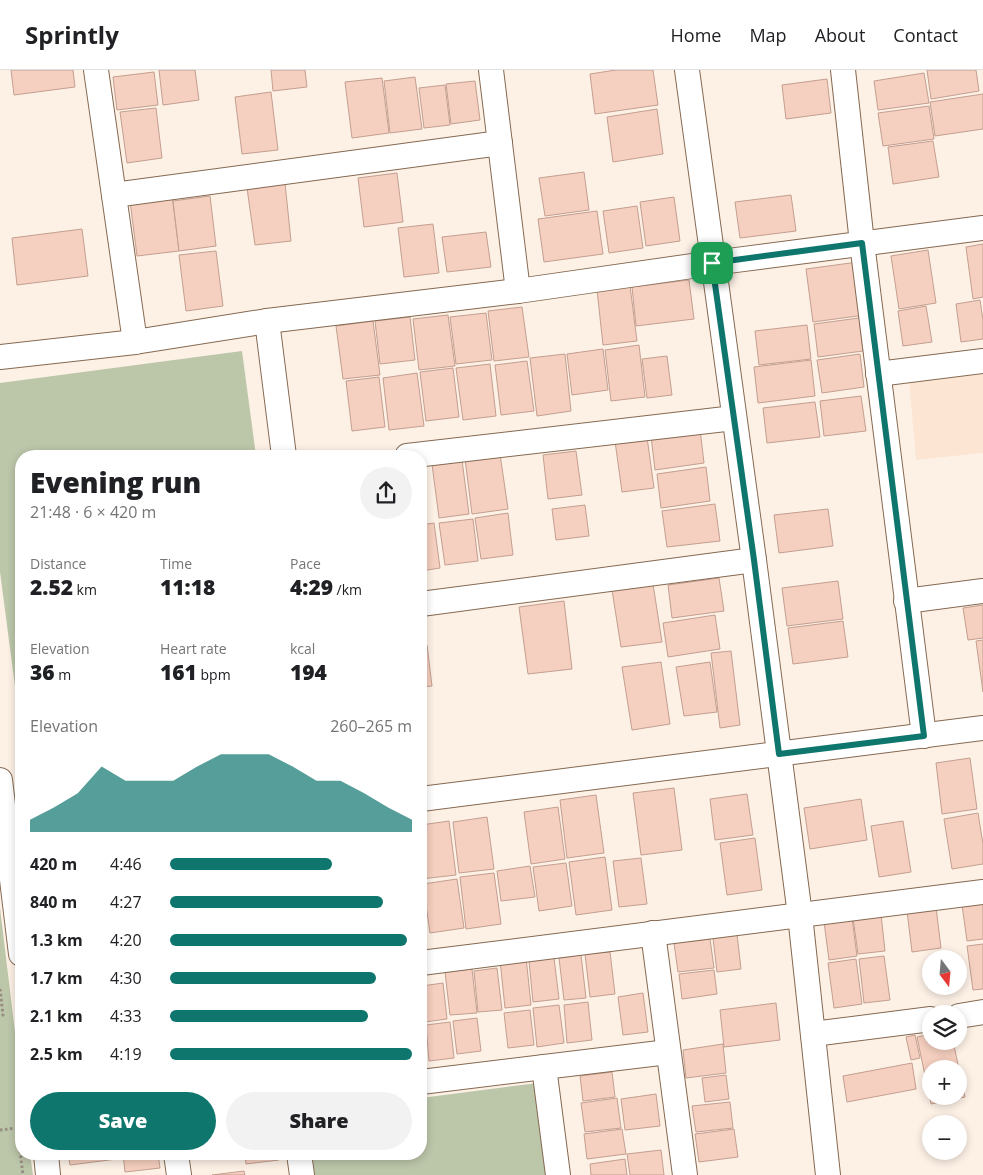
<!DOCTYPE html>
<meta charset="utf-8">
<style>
:root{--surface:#fff;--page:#f2f2f2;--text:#202124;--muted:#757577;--line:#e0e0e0;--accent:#0f766e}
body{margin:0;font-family:"Open Sans",sans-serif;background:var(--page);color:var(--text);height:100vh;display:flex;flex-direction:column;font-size:19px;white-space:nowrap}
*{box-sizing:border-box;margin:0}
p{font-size:16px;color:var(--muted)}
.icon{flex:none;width:28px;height:28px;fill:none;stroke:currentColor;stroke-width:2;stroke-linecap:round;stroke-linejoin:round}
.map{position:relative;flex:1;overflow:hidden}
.sheet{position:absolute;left:15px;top:380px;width:412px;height:710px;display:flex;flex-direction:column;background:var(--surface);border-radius:20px;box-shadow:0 2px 8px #0003}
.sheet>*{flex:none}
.needle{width:32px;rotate:164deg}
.controls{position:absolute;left:922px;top:880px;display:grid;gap:10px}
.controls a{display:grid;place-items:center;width:45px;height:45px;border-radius:50%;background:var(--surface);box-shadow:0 2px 8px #0003;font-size:25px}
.pin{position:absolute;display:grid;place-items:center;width:42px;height:42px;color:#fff;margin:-21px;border-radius:10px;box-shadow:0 2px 8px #0006}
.round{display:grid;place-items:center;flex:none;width:52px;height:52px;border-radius:26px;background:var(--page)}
.summary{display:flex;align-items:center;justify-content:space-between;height:85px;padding:0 15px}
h1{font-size:28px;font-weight:800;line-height:38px}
.figures{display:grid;grid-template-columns:repeat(3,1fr);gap:8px;height:85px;padding:5px 15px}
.figures div{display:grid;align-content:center}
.figures b{font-size:21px;font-weight:800}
.figures small{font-size:14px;font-weight:400}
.figures p{font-size:14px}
.chart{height:140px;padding:10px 15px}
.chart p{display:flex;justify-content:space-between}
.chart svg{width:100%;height:90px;margin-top:5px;fill:var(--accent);opacity:.7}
.cta{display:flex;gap:10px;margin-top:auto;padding:10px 15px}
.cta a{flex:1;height:58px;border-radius:30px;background:var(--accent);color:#fff;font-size:20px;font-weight:800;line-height:58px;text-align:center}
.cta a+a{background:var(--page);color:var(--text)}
ul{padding:0 15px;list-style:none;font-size:16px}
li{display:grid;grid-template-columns:80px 60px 1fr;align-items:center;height:38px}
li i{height:12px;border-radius:6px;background:var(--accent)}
header{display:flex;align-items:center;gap:30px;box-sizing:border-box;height:70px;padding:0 25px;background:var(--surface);border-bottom:1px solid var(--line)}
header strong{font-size:24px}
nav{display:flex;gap:28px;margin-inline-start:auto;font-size:18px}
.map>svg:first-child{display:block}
</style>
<header>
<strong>Sprintly</strong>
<nav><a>Home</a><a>Map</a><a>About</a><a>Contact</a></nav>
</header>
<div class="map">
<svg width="983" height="1105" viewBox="0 0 983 1105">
<rect width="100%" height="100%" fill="#fdf1e6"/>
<polygon fill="#fce6d3" points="983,302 983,383 916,390 909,309"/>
<g fill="#bcc6a9">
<polygon points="242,281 256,386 21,386 21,662 0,502 0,313"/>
<polygon points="0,838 21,1012 21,1084 30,1084 33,1105 0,1105"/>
<polygon points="538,1013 549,1105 314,1105 312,1084 421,1084 421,1028"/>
</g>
<g fill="#f5cfbf" stroke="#c39f90" fill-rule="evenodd">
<polygon points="11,0 73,0 75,17 14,25"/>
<polygon points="159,0 195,0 199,30 163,35"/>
<polygon points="271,0 305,0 307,17 273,21"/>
<polygon points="616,0 653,0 658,35 595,44 590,4"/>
<polygon points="927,0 976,0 979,21 931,29"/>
<polygon points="154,2 158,35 117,40 113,7"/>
<polygon points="924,3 929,33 878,40 874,11"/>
<polygon points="415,7 422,59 390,63 384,11"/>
<polygon points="382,8 389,63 352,68 345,12"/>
<polygon points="827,9 831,43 786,49 782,15"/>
<polygon points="475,11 480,50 451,54 446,14"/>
<polygon points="445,15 450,55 424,58 419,18"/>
<polygon points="271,22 278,80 242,84 235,27"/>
<polygon points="983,24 983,59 935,66 930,32"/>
<polygon points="929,36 934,69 883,76 878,43"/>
<polygon points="156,38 162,88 127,93 120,42"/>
<polygon points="657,39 663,84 613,92 607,47"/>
<polygon points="933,71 939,107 893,114 888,77"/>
<polygon points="584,102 589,140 545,146 539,108"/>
<polygon points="397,103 403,152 364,157 358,108"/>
<polygon points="285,113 291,171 255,175 247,118"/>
<polygon points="172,125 179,181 137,186 130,131"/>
<polygon points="791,125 796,161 740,168 735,132"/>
<polygon points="210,126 216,176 179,181 173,131"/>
<polygon points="674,127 680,171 646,176 640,132"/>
<polygon points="637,136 643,178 609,183 603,141"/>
<polygon points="597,141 603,184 544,192 538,149"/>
<polygon points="433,154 439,203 404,207 398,158"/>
<polygon points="82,159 88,206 17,215 12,168"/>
<polygon points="486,162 491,197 447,202 442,167"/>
<polygon points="983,174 983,227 973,229 966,177"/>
<polygon points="928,180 936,233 899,239 891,186"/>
<polygon points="216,181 223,236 186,241 179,185"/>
<polygon points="858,192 865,245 813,252 806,199"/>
<polygon points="689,210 694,249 636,256 632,217"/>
<polygon points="630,216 637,271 603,275 597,220"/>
<polygon points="980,230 983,250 983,269 961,272 956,234"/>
<polygon points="926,236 932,272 903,276 898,241"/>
<polygon points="522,237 529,287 494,291 488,241"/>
<polygon points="486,243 492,290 456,294 450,247"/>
<polygon points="448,245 455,296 419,300 413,249"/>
<polygon points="410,247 415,290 380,294 375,251"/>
<polygon points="859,248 863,281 818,287 814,254"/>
<polygon points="373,251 380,305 343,309 336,256"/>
<polygon points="807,255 811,289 759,295 755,261"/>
<polygon points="639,275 645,327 611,331 605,280"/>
<polygon points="603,279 608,320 572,325 567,284"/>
<polygon points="565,284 571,341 537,346 530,288"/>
<polygon points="860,284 864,317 822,323 817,290"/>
<polygon points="667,286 672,325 647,328 642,289"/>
<polygon points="811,290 815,326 758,333 754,297"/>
<polygon points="527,291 534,341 501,345 495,295"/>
<polygon points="490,294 496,346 463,350 456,298"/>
<polygon points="453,298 459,347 426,351 420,302"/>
<polygon points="417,303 424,356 389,360 383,308"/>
<polygon points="379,307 385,357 352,361 346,311"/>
<polygon points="861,326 866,361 824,366 820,331"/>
<polygon points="815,332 820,367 767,373 763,338"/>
<polygon points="700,359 704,393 655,400 651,366"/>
<polygon points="647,367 654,418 622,422 615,371"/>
<polygon points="576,381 582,425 548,429 543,385"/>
<polygon points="500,384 508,439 472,444 465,389"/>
<polygon points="462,390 469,444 439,448 432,394"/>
<polygon points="706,397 710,431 661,438 657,404"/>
<polygon points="715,434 720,471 667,477 662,441"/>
<polygon points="585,435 589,466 556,470 552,439"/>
<polygon points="828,439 833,476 779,483 774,445"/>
<polygon points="508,443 513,485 481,489 475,448"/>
<polygon points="473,449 478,491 445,495 439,453"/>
<polygon points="434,453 440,498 421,501 421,455"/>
<polygon points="719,508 724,541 672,548 668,515"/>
<polygon points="838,511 843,549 787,556 782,518"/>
<polygon points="653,514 662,572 621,577 612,520"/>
<polygon points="564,531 572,599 528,604 519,537"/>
<polygon points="983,535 983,568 968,570 963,538"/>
<polygon points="715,545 720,579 668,587 663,553"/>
<polygon points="843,551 848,587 793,594 788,558"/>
<polygon points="983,570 983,622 976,571"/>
<polygon points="427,575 432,616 421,617 421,576"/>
<polygon points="731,581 740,655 720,658 711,583"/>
<polygon points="661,592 670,654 632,660 622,597"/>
<polygon points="710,592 717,642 684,646 676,597"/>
<polygon points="970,688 977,739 942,744 936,693"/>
<polygon points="674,718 682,780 641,785 633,723"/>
<polygon points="747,724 753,765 715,770 710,729"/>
<polygon points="596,725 604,783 567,788 560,730"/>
<polygon points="861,729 867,770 810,779 804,738"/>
<polygon points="558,737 565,789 531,794 524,742"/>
<polygon points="978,743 983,774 983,794 952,799 944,749"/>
<polygon points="487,747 494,799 459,803 453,752"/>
<polygon points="449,751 456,805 421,809 421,755"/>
<polygon points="903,751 911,802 879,807 871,756"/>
<polygon points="755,768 762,820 727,825 720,773"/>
<polygon points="605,787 612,840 576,845 569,792"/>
<polygon points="641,788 647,834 619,837 613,791"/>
<polygon points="566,793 572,836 539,841 533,797"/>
<polygon points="530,796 535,827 501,831 497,801"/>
<polygon points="494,803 501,854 466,859 460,807"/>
<polygon points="457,809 464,858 430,863 423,814"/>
<polygon points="983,832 983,869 967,871 962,835"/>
<polygon points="936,837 941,878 912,882 907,841"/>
<polygon points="881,844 885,881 858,884 853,848"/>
<polygon points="852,848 857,886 829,890 824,852"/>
<polygon points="737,864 741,899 717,902 713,868"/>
<polygon points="710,869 714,898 678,902 674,873"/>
<polygon points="983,874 983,919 973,920 967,876"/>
<polygon points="610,882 615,924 590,927 585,884"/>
<polygon points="581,885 586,928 564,930 559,888"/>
<polygon points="884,886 890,930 864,933 859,889"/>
<polygon points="526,887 531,935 505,938 500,890"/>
<polygon points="554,888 559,929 533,932 529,891"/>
<polygon points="856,889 862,934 834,938 828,893"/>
<polygon points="497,898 502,940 478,942 474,901"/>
<polygon points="472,899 477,943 450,945 445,902"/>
<polygon points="714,900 717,924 682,929 679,904"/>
<polygon points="443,913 447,949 425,952 422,916"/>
<polygon points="643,923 648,962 623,965 618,927"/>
<polygon points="588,932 592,970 567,973 564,935"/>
<polygon points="776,933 780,970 724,977 720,940"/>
<polygon points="559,935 564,973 537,977 533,938"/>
<polygon points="530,940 534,975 508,978 504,943"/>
<polygon points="477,948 481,981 457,984 453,951"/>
<polygon points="450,952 454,988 429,991 426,955"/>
<polygon points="421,953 425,987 421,988"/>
<path d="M 931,964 L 931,971 L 953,971 L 965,1027 L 931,1034 L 917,967 ZM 931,999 L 959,999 L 959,1026 L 931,1026 Z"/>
<polygon points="915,965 920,988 911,990 906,967"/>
<polygon points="723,974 726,1003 686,1008 683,980"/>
<polygon points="912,993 916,1019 847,1032 843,1006"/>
<polygon points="612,1002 615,1027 583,1031 580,1006"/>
<polygon points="726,1005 729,1029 705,1032 702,1008"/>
<polygon points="656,1024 660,1056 625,1060 621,1029"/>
<polygon points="617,1028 621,1058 585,1062 581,1033"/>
<polygon points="730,1032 733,1058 696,1062 692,1036"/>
<polygon points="622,1059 626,1084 587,1089 584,1064"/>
<polygon points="734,1059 738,1087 699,1092 695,1064"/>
<polygon points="661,1080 664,1105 630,1105 627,1084"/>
<polygon points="68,1084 117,1084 117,1089 70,1095"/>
<polygon points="123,1084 158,1084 160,1098 125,1102"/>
<polygon points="245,1084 278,1084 279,1090 246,1094"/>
<polygon points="625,1089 627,1105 591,1105 590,1094"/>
<polygon points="244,1101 245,1105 212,1105"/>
</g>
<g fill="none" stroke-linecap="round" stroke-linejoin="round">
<g stroke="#846952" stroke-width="26">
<g id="street">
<polyline points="96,0 135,272"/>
<polyline points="491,0 518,221"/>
<polyline points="687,0 754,490 800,845 828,1105"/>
<polyline points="843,0 862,173 924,666"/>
<polyline points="114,125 500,73"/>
<polyline points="267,251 284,386"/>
<polyline points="0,287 135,272 267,251 518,221 713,193 983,158"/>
<polyline points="878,304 983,291"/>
<polyline points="407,386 734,348"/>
<polyline points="906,531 983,521"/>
<polyline points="421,534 754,490"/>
<polyline points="0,710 21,884"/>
<polyline points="421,729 983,658"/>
<polyline points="653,863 685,1105"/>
<polyline points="421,893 983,822"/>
<polyline points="959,946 983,942"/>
<polyline points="813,964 931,949"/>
<polyline points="544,997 558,1105"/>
<polyline points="421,1012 668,982"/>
<polyline points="46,1084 48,1105"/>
<polyline points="176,1084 179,1105"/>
<polyline points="299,1084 302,1105"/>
</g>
</g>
<g stroke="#988c82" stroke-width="3" stroke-dasharray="2.5 2.5" stroke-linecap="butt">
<polyline points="0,919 3,945 0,946"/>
<polyline points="0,1060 17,1058 23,1105"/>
</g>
<use href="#street" stroke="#fff" stroke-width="24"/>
</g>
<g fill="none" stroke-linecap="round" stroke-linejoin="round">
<g stroke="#fff" stroke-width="10">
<polygon id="route" points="862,173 924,666 779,684 754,490 712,193"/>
</g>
<use href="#route" stroke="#0f766e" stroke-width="6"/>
</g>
</svg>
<div class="controls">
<a><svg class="needle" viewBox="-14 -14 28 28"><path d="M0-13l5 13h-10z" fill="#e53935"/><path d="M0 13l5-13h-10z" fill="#757577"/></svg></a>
<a><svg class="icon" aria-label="layers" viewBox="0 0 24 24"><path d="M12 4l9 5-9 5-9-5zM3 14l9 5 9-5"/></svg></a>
<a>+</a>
<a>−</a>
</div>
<div class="pin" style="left:712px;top:193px;background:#1e9e55"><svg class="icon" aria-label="arrive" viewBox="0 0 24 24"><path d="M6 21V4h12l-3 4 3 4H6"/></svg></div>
<section class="sheet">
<div class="summary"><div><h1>Evening run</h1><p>21:48 · 6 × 420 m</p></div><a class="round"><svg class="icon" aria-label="share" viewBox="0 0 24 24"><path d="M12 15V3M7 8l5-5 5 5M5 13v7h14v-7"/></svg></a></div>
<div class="figures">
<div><p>Distance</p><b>2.52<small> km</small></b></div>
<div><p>Time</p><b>11:18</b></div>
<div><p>Pace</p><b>4:29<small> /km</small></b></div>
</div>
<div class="figures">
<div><p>Elevation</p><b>36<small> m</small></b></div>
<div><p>Heart rate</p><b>161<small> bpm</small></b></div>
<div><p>kcal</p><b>194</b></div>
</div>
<div class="chart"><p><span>Elevation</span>260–265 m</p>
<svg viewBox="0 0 160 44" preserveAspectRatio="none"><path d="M0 44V38L10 32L20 25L30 12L40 19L50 19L60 19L70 12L80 6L90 6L100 6L110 12L120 19L130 19L140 25L150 32L160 38V44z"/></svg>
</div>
<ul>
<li><b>420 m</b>4:46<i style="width:67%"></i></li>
<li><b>840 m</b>4:27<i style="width:88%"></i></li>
<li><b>1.3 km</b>4:20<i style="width:98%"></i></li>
<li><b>1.7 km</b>4:30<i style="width:85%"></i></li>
<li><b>2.1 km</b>4:33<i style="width:82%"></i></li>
<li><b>2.5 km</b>4:19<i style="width:100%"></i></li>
</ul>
<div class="cta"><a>Save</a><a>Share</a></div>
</section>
</div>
